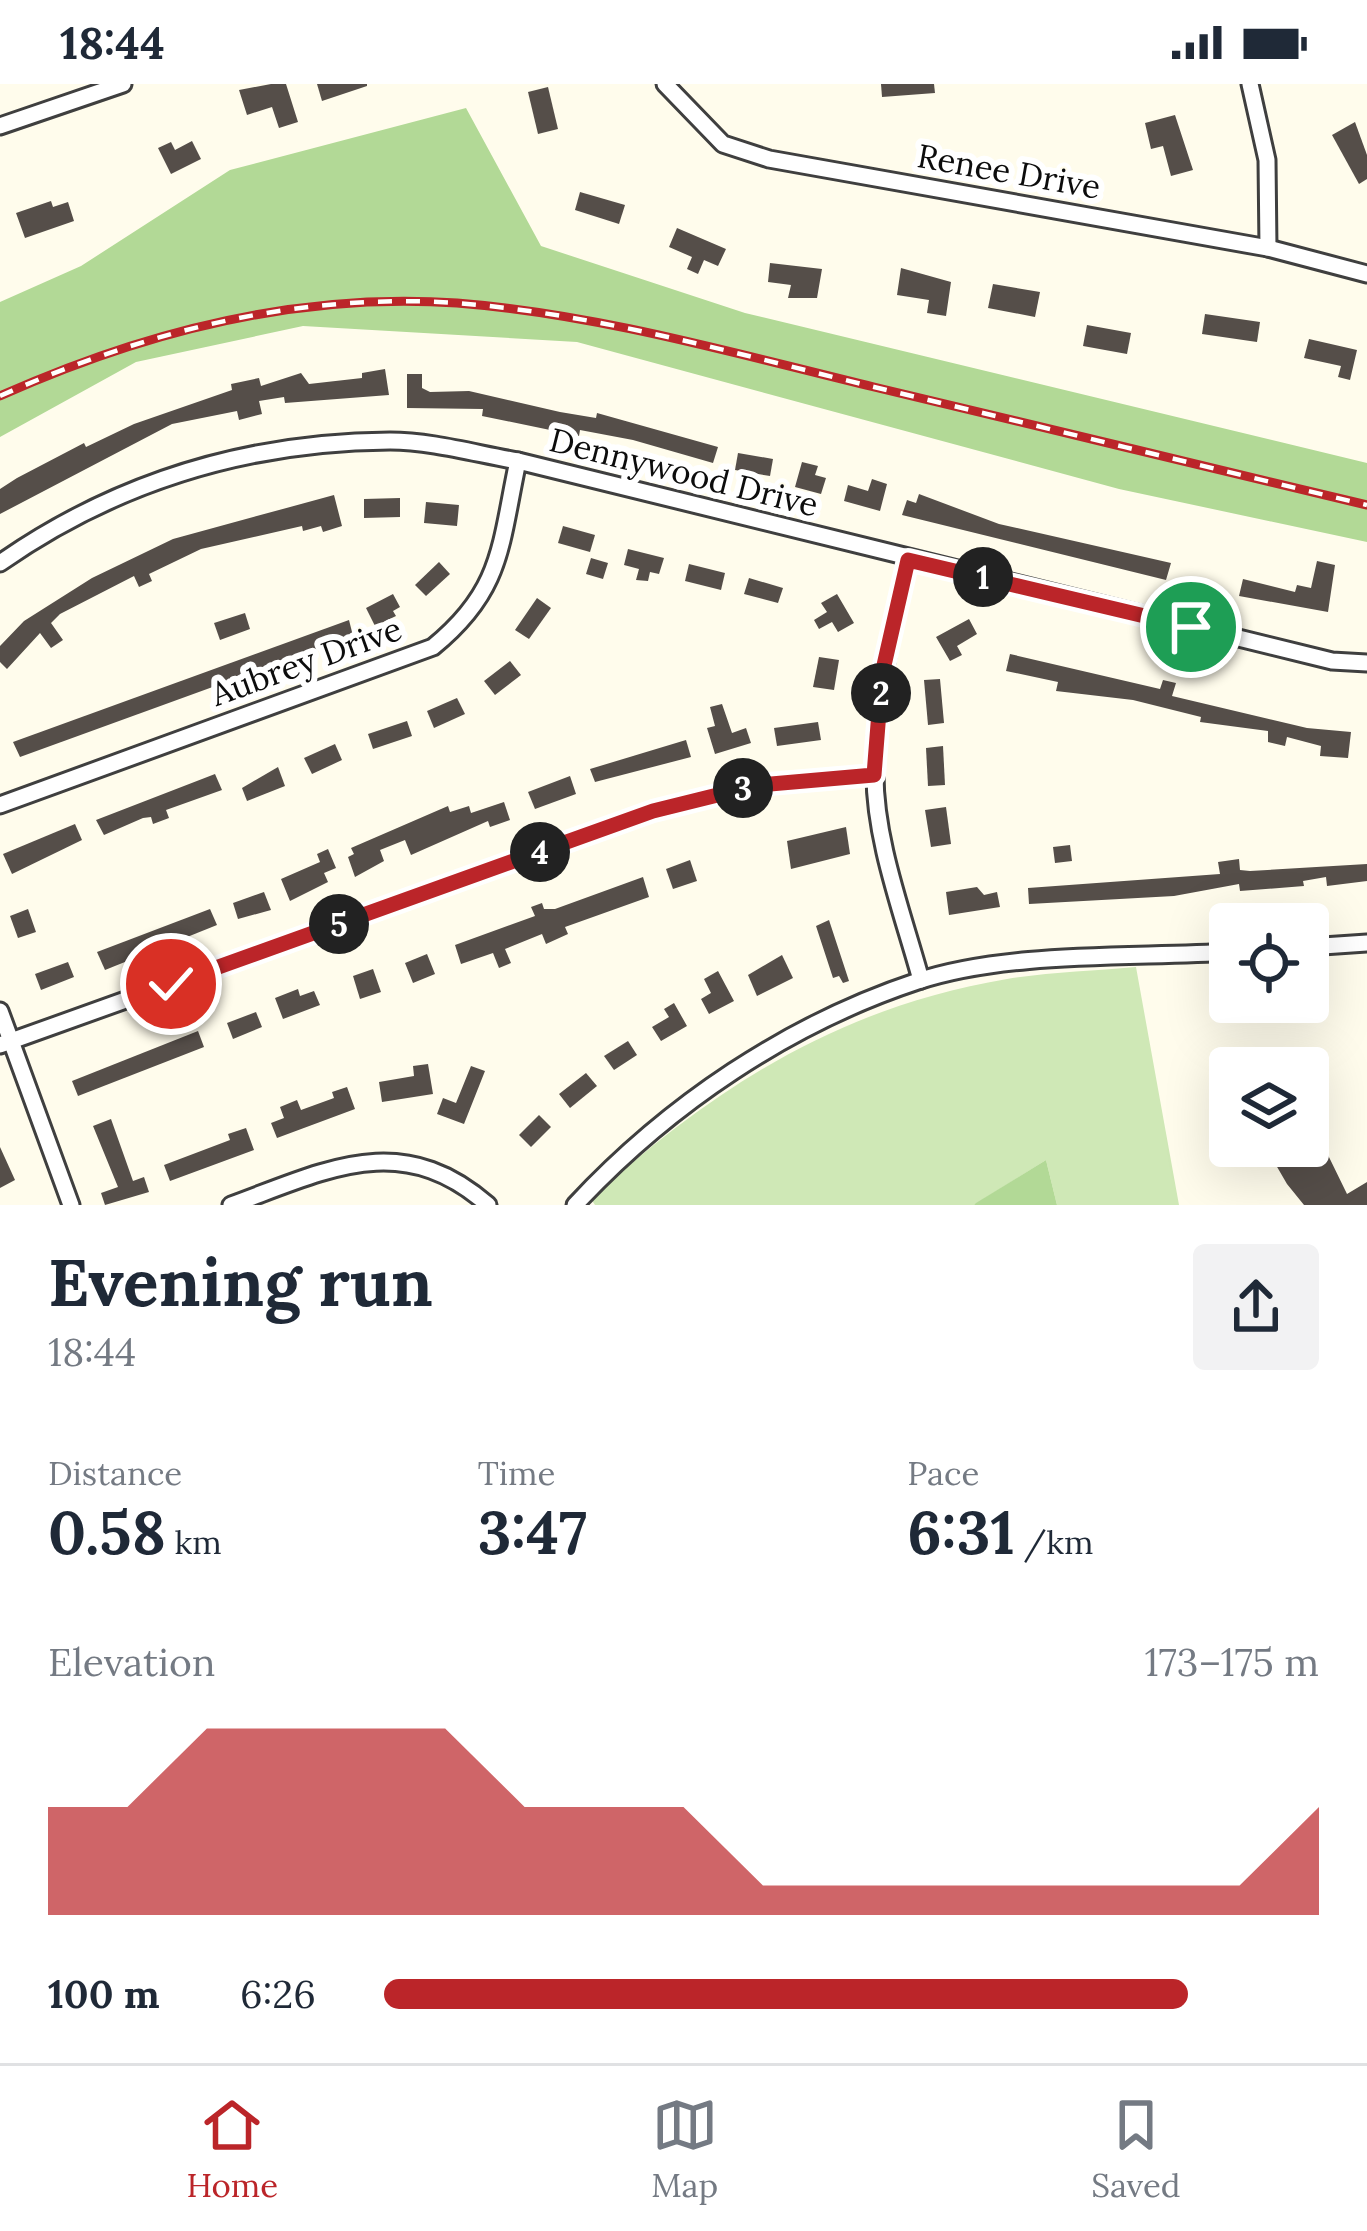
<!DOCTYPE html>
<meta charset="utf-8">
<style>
:root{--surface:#fff;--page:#f2f2f3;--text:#1f2937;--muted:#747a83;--line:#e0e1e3;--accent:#bb2529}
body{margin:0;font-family:Lora,serif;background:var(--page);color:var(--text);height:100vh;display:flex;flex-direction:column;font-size:45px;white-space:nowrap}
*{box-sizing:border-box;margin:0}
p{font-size:39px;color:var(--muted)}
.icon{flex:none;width:66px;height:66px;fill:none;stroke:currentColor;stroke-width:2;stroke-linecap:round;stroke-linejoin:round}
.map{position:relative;height:1121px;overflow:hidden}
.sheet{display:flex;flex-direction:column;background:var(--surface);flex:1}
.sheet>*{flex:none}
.tools{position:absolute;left:1209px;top:819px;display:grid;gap:24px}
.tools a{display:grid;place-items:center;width:120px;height:120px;border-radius:12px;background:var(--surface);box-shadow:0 12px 48px #0002;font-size:60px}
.pin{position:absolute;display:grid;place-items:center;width:102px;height:102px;color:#fff;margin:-51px;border:6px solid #fff;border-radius:50%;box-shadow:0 3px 12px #0007}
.km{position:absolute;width:60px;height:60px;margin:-30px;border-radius:50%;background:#222;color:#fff;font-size:33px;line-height:60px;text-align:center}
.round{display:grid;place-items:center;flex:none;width:126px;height:126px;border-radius:12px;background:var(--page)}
.headline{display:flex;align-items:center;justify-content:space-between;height:204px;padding:0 48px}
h1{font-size:66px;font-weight:800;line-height:90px}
.stats{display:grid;grid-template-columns:repeat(3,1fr);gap:18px;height:204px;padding:12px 48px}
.stats div{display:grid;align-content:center}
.stats b{font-size:60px;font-weight:800}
.stats small{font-size:33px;font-weight:400}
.stats p{font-size:33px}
.chart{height:336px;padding:24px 48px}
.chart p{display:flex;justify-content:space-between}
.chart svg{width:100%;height:216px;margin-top:12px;fill:var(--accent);opacity:.7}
ul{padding:0 48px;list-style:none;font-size:39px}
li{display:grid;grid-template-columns:192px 144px 1fr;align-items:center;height:90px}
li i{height:30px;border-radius:15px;background:var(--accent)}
.status{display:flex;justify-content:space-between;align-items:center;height:84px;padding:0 60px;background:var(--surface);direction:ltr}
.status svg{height:33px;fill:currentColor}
.tab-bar{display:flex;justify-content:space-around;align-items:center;height:168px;border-top:3px solid var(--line);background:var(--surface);font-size:33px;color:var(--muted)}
.tab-bar a{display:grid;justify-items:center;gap:6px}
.tab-bar .active{color:var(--accent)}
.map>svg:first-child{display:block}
</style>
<div class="status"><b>18:44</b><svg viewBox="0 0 49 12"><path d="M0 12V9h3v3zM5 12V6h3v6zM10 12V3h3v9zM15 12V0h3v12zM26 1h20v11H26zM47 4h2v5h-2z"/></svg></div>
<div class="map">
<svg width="1367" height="1121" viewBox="0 0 1367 1121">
<rect width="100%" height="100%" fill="#fffcec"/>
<path fill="#cfe8b6" d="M 1136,883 L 1179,1121 L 1057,1121 L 1046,1076 L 974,1121 L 595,1121 L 591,1115 C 714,1003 840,923 1007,895 C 1049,888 1093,887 1136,883 Z"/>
<g fill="#b2d996">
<polygon points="466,24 541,162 745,229 1367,379 1367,458 1119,405 577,258 303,242 136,278 0,353 0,218 81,182 230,86"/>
<polygon points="1046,1076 1057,1121 974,1121 976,1119"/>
</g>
<g fill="#554e49">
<polygon points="271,0 286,0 298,38 279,44 272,23 247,31 239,6"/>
<polygon points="317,0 367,0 367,2 322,17"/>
<polygon points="881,0 934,0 935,9 882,13"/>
<polygon points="548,3 558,45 538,50 528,8"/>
<polygon points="1175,31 1193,86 1171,92 1163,62 1151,65 1145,39"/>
<polygon points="1355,38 1367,71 1367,95 1359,100 1332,51"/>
<polygon points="192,57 201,75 171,90 158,64 171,58 175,66"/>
<polygon points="580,108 625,121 619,140 575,126"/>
<polygon points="51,117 53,123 68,118 74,137 25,154 16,129"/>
<polygon points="677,144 726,165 718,182 704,176 698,190 687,185 692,173 669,163"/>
<polygon points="770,179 822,185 817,214 788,214 791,201 768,198"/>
<polygon points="901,184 951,198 946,232 927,229 929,216 897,211"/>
<polygon points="993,200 1040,208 1035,233 988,224"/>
<polygon points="1205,230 1260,238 1257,258 1202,250"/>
<polygon points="1087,241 1131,249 1127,270 1083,262"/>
<polygon points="1309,255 1357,266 1350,296 1338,293 1341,282 1304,274"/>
<polygon points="385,285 389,311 285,319 284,313 259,317 262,330 239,336 237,327 172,340 0,430 0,405 17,394 84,359 86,363 134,340 232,306 231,300 259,294 261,302 301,289 309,300 362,294 362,289"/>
<polygon points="407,290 422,290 422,304 430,308 469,307 560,328 596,334 597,329 718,363 713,379 633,356 580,346 579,352 482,332 483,325 407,324"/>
<polygon points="738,369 773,375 770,392 735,386"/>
<polygon points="802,378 818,382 815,391 826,394 821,410 795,403"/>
<polygon points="872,395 887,400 880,427 844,417 848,401 868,407"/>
<polygon points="919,410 999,440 1171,479 1166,496 902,431 907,416 916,419"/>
<polygon points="334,411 342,442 323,448 321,442 303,447 302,442 201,465 149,490 152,497 139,503 134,492 60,530 51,539 63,556 51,564 40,549 7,585 0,578 0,562 24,537 92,494 173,455"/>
<polygon points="400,414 400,433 364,434 364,415"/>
<polygon points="426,418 459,421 457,442 424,439"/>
<polygon points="563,442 595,451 590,468 558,459"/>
<polygon points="628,465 664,474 659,490 650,488 648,497 636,496 639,485 624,481"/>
<polygon points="591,474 608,479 603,495 586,490"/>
<polygon points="1317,477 1335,481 1328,528 1239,512 1243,495 1295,508 1297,501 1311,504"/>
<polygon points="439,478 450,490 426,512 415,501"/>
<polygon points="689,480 725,489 721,506 685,497"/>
<polygon points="749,494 783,504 778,519 744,510"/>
<polygon points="393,510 400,523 393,527 396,532 375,542 366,524"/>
<polygon points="837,510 854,539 838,548 832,538 819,545 814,536 827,528 821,519"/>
<polygon points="537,514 551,524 529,555 515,546"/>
<polygon points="245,529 250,545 220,556 214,539"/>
<polygon points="969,535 977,550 957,562 962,571 950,577 936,553"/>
<polygon points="349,536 353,552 20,673 13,658"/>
<polygon points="1010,570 1160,605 1163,596 1176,599 1172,612 1307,644 1351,648 1348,674 1320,672 1321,662 1287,653 1285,662 1268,658 1268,647 1200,638 1201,633 1133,616 1056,607 1058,598 1006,587"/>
<polygon points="819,573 839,576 834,606 813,603"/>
<polygon points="510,577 521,591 495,611 484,597"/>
<polygon points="940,595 944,639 928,641 924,596"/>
<polygon points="457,614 465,630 434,644 427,627"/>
<polygon points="722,620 732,649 746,644 751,659 715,670 707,644 715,642 710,623"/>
<polygon points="407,637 412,652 373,665 368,650"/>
<polygon points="818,638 821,656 777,662 774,644"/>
<polygon points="686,656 691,673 595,698 590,685"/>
<polygon points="335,660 342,676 312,690 304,674"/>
<polygon points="943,662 945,701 928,702 926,664"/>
<polygon points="278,683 285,702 247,717 242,704"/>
<polygon points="215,690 222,706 166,726 169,734 153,740 151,733 143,734 104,751 96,736"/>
<polygon points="570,692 576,710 535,725 528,708"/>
<polygon points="504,718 510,736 490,743 488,737 411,771 405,756 380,766 384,777 355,793 348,773 354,770 351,764 448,722 450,728 469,722 471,729"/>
<polygon points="946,723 951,760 931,763 925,726"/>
<polygon points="75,740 82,756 12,790 3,770"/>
<polygon points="846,743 850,770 791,785 787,757"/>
<polygon points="1070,761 1072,777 1055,779 1053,763"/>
<polygon points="328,765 336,784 324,789 328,798 290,817 281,795 320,778 317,770"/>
<polygon points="1239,775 1240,786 1250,787 1367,780 1367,797 1327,802 1326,793 1303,797 1304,802 1240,807 1239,800 1174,812 1029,820 1028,804 1220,790 1218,778"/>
<polygon points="690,776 697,797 673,805 666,785"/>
<polygon points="643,793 649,813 565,843 568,850 546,860 542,850 505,865 511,879 499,884 493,869 461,880 455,861 535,832 531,823 542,819 544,825 555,825"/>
<polygon points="977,803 984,811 997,808 1000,823 949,831 946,808"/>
<polygon points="264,808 271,826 238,835 233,819"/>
<polygon points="28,825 36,848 18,854 10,832"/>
<polygon points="210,825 217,841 105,886 97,868"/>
<polygon points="829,836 849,897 843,899 839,892 833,894 816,842"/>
<polygon points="427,870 435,890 413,899 405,879"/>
<polygon points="782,871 793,894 757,912 748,891"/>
<polygon points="68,878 74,893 41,906 35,890"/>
<polygon points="373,885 381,908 360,915 353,892"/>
<polygon points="718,887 734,917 709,930 701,915 711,909 704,895"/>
<polygon points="298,905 300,912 314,907 320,921 283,935 275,914"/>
<polygon points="674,919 687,942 661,957 652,943 669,933 664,925"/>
<polygon points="256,928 262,943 233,955 227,939"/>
<polygon points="198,947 204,963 78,1012 72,997"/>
<polygon points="628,957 637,971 614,986 604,972"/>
<polygon points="428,980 433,1010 382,1018 379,998 414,992 413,982"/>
<polygon points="471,982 485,987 464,1040 437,1030 443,1014 456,1019"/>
<polygon points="586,989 597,1002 570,1024 559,1010"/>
<polygon points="347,1003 355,1025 277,1054 271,1039 284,1034 280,1023 297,1016 301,1026 334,1014 332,1008"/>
<polygon points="1308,1030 1347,1110 1367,1098 1367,1121 1304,1121 1287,1100 1265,1062 1308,1062"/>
<polygon points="539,1031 551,1043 531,1063 519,1051"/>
<polygon points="111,1035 133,1097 144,1093 149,1108 105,1121 101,1109 118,1103 93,1042"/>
<polygon points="246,1044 254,1066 170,1097 164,1081 230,1056 228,1050"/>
<polygon points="0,1063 15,1096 0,1104"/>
</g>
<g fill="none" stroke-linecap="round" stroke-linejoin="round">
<g stroke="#3f3f3f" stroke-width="21">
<g id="minor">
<polyline points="665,0 723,60 769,75 1268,164 1367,190"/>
<polyline points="1250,0 1267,76 1268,164"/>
<polyline points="0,42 123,0"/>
<path d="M 908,476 C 892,545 875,615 875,687 C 874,755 903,830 921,896"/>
<path d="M 0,479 C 116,398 248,358 390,357 C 432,357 477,370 518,377 L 1332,577 L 1367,579"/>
<path d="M 0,721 L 433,563 C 503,506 500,461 518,377"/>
<polyline points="1308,863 1367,859"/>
<polyline points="0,927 71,1121"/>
<polyline points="0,961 653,727 758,701 874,691"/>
<path d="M 231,1121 C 327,1086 401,1045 488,1121"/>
<path d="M 575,1121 C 668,1021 788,940 918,897 C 1009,867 1134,874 1230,868"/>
</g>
</g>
<use href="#minor" stroke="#fff" stroke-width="15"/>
<g stroke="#bb2529" stroke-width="9">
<path id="rail" d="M 0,312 C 143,248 299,208 457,219 C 598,230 737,270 874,303 C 1038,342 1203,382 1367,421"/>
</g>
<use href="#rail" stroke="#fff" stroke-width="4.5" stroke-dasharray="14" stroke-linecap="butt"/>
</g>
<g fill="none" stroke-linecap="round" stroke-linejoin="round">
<g stroke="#fff" stroke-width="24">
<polyline id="route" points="171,900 653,727 758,701 874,691 882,590 908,476 1191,543"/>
</g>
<use href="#route" stroke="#bb2529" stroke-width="15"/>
</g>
<g text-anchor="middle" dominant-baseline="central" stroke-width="12" stroke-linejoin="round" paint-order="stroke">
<g font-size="33" fill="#0c0c0c" stroke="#fff">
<text transform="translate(1009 87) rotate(10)">Renee Drive</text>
<text transform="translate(684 388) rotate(14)">Dennywood Drive</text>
<text transform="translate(306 577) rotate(-20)">Aubrey Drive</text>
</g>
</g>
</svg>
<div class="tools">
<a><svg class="icon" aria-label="locate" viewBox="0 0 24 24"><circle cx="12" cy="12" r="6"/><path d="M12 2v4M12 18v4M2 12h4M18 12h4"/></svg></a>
<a><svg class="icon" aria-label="layers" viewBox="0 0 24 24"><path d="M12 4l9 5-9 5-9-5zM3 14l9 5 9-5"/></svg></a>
</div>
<div class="pin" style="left:1191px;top:543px;background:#1e9e55"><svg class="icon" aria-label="arrive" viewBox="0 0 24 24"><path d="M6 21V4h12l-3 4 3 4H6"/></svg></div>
<div class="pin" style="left:171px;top:900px;background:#d93025"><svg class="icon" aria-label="check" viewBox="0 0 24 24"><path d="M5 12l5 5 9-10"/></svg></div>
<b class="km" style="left:983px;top:493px">1</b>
<b class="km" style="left:881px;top:609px">2</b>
<b class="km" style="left:743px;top:704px">3</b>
<b class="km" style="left:540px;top:768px">4</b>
<b class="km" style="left:339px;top:840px">5</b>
</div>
<section class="sheet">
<div class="headline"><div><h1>Evening run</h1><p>18:44</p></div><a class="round"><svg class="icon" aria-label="share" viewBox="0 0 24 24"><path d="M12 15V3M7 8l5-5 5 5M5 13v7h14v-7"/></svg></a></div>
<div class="stats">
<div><p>Distance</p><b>0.58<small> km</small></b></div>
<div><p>Time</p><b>3:47</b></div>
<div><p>Pace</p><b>6:31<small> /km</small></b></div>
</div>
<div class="chart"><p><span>Elevation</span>173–175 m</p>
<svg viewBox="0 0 160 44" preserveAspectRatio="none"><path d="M0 44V22L10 22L20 6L30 6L40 6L50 6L60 22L70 22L80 22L90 38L100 38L110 38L120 38L130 38L140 38L150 38L160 22V44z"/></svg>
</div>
<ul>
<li><b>100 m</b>6:26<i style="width:86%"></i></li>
</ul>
</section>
<nav class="tab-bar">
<a class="active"><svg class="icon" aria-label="home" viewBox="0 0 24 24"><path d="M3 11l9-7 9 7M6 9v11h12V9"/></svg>Home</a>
<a><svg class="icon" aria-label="map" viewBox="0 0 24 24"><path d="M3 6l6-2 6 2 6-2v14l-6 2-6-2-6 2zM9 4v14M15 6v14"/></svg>Map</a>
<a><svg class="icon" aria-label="saved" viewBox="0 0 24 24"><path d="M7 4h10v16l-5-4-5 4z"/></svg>Saved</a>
</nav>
